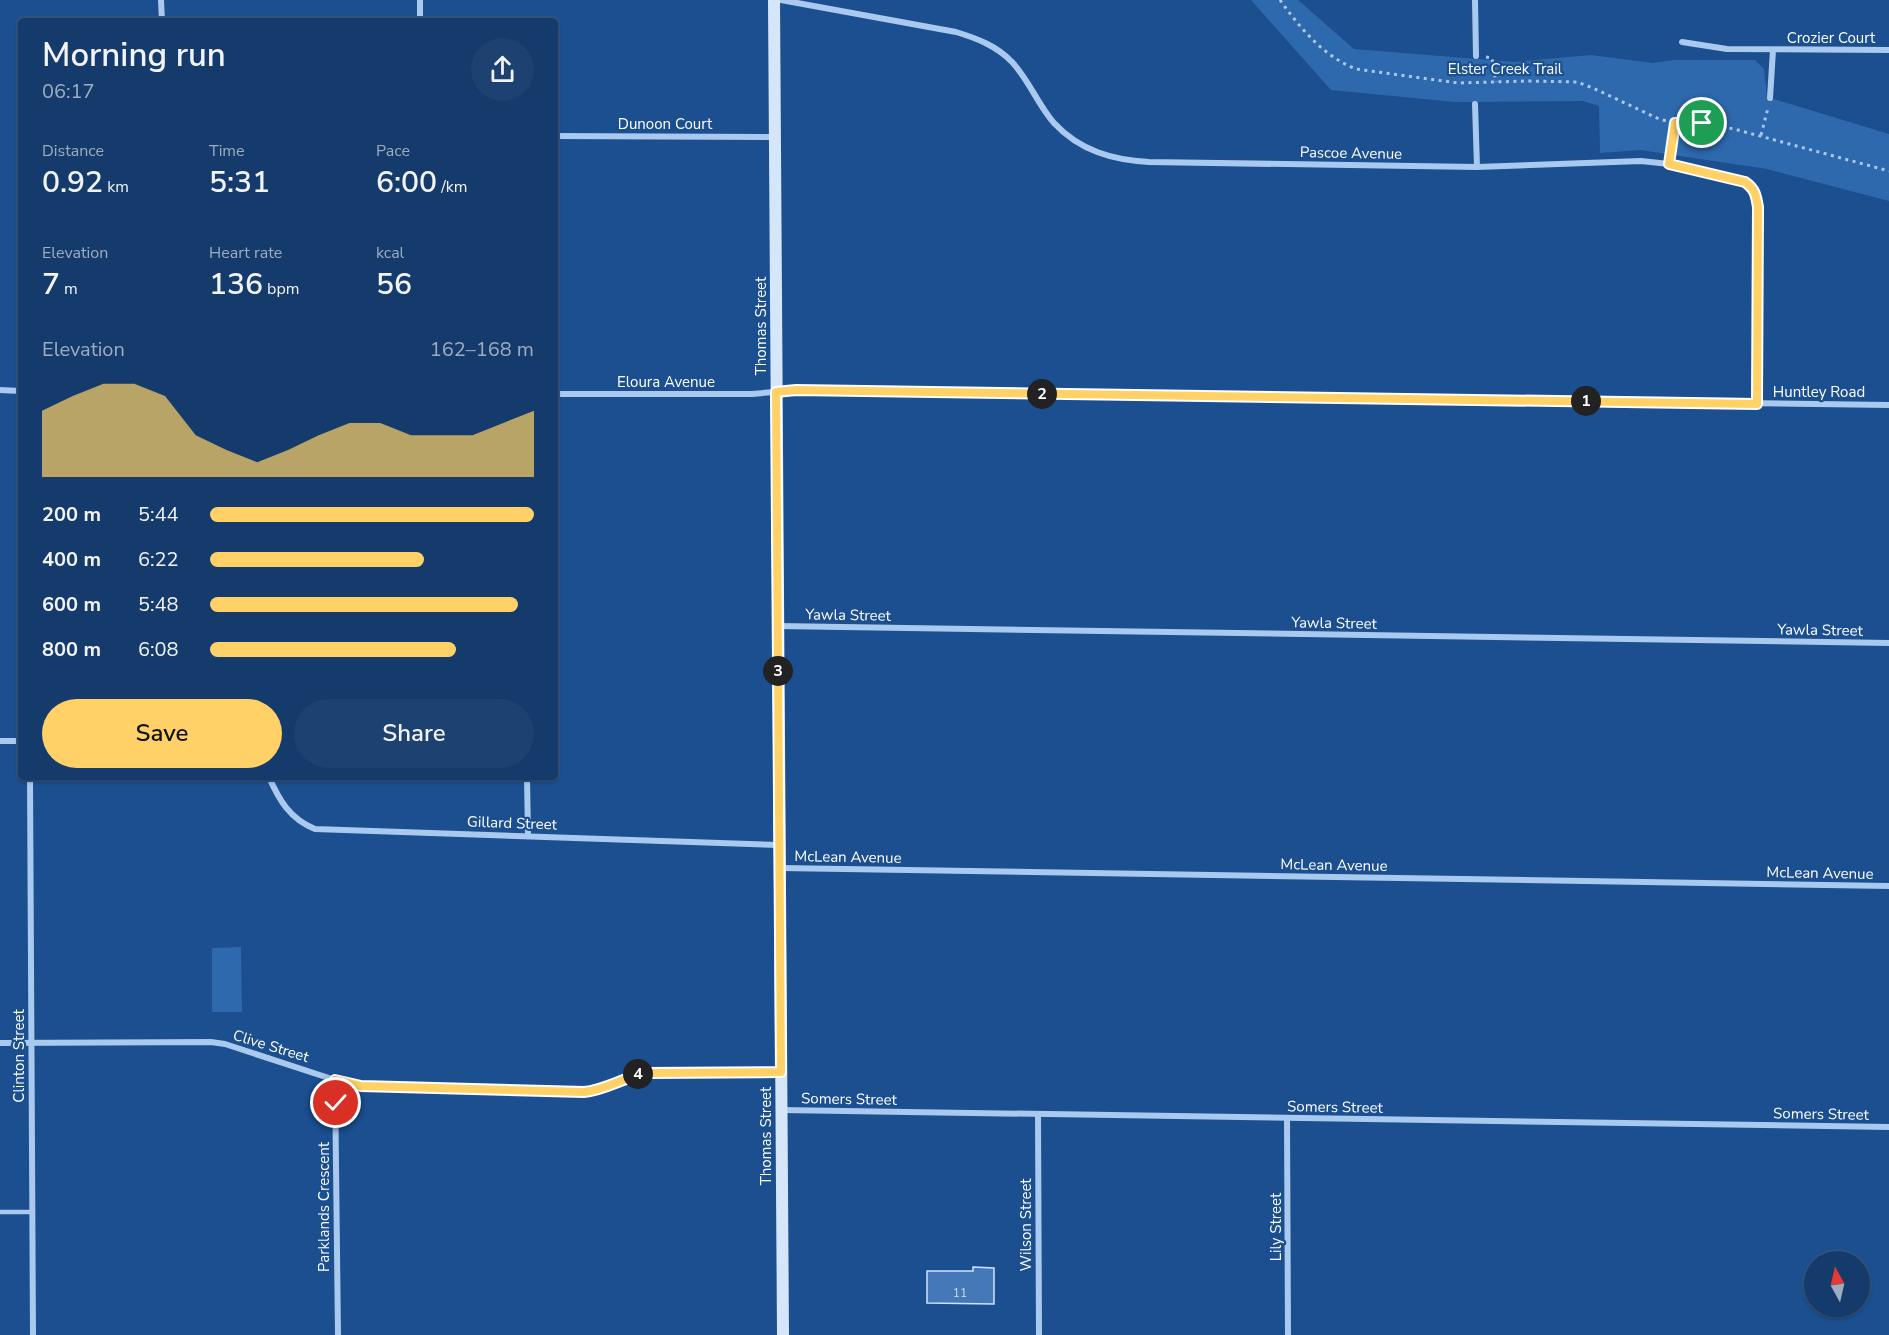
<!DOCTYPE html>
<meta charset="utf-8">
<style>
:root{--surface:#143b6b;--page:#1d4271;--text:#f1f3f6;--muted:#9dadc1;--line:#33557e;--accent:#ffd166}
body{margin:0;font-family:"Nunito Sans",sans-serif;background:var(--page);color:var(--text);height:100vh;display:flex;flex-direction:column;font-size:22px;white-space:nowrap}
*{box-sizing:border-box;margin:0}
p{font-size:20px;color:var(--muted)}
.icon{flex:none;width:33px;height:33px;fill:none;stroke:currentColor;stroke-width:2;stroke-linecap:round;stroke-linejoin:round}
.map{position:relative;flex:1;overflow:hidden}
.side{position:absolute;left:18px;top:18px;width:540px;height:762px;display:flex;flex-direction:column;background:var(--surface);border-radius:6px;box-shadow:0 2px 4px #0004,0 0 0 2px var(--line)}
.side>*{flex:none}
.needle{width:39px;rotate:352deg}
.fabs{position:absolute;left:1804px;top:1251px;display:grid;gap:12px}
.fabs a{display:grid;place-items:center;width:66px;height:66px;border-radius:50%;background:var(--surface);box-shadow:0 2px 4px #0004,0 0 0 2px var(--line);font-size:30px}
.pin{position:absolute;display:grid;place-items:center;width:51px;height:51px;color:#fff;margin:-26px;border:3px solid #fff;border-radius:50%;box-shadow:0 2px 6px #0007}
.km{position:absolute;width:30px;height:30px;margin:-15px;border-radius:50%;background:#222;color:#fff;font-size:16px;line-height:30px;text-align:center}
.round{display:grid;place-items:center;flex:none;width:63px;height:63px;border-radius:32px;background:var(--page)}
.head{display:flex;align-items:center;justify-content:space-between;height:102px;padding:0 24px}
h1{font-size:33px;font-weight:600;line-height:45px}
.figures{display:grid;grid-template-columns:repeat(3,1fr);gap:9px;height:102px;padding:6px 24px}
.figures div{display:grid;align-content:center}
.figures b{font-size:30px;font-weight:600}
.figures small{font-size:16px;font-weight:400}
.figures p{font-size:16px}
.chart{height:168px;padding:12px 24px}
.chart p{display:flex;justify-content:space-between}
.chart svg{width:100%;height:108px;margin-top:6px;fill:var(--accent);opacity:.7}
.button{display:flex;gap:12px;margin-top:auto;padding:12px 24px}
.button a{flex:1;height:69px;border-radius:36px;background:var(--accent);color:#111;font-size:24px;font-weight:600;line-height:69px;text-align:center}
.button a+a{background:var(--page);color:var(--text)}
ul{padding:0 24px;list-style:none;font-size:20px}
li{display:grid;grid-template-columns:96px 72px 1fr;align-items:center;height:45px}
li i{height:15px;border-radius:8px;background:var(--accent)}
.map>svg:first-child{display:block}
</style>
<div class="map">
<svg width="1889" height="1335" viewBox="0 0 1889 1335">
<rect width="100%" height="100%" fill="#1b4f8f"/>
<g fill="#2e69ad">
<polygon points="1251,0 1298,0 1354,49 1514,62 1591,55 1653,63 1673,60 1755,60 1764,69 1767,97 1889,134 1889,201 1767,169 1640,150 1600,153 1599,106 1583,101 1455,102 1331,90"/>
<polygon points="241,947 242,1012 212,1012 212,948"/>
</g>
<polygon fill="#4478b7" stroke="#cfe3fa" stroke-width="1.5" points="973,1267 994,1268 994,1304 927,1303 927,1271 973,1271"/>
<g fill="none" stroke-linecap="round" stroke-linejoin="round">
<g stroke="#a9c9ee" stroke-width="3" stroke-dasharray="3 4.5" stroke-linecap="butt">
<path d="M 1280,0 C 1300,28 1323,56 1356,69 L 1458,83 L 1528,81 L 1577,82 L 1593,88 L 1659,119 L 1675,123 L 1702,123 L 1734,129 L 1889,171"/>
<polyline points="1486,57 1492,58 1496,82"/>
<polyline points="1761,135 1768,108"/>
<polyline points="1671,154 1675,123"/>
</g>
<polyline stroke="#a9c9ee" stroke-width="4.5" points="0,1212 32,1212"/>
<g stroke="#a9c9ee" stroke-width="6">
<polyline points="161,0 162,21"/>
<polyline points="420,0 420,21"/>
<path d="M 781,0 L 956,32 C 976,38 997,46 1012,62 C 1029,80 1038,105 1054,123 C 1080,151 1113,160 1149,162 L 1477,167 L 1641,161 L 1669,164 L 1745,182 L 1754,188 L 1758,207 L 1757,404"/>
<polyline points="1475,0 1476,56"/>
<polyline points="1682,42 1727,49 1889,50"/>
<polyline points="1770,98 1773,50"/>
<polyline points="1475,104 1477,167"/>
<polyline points="555,136 774,137"/>
<polyline points="0,390 21,391"/>
<polyline points="555,394 752,394 796,390 1889,405"/>
<polyline points="778,626 1889,643"/>
<polyline points="0,741 21,741"/>
<polyline points="30,777 33,1335"/>
<path d="M 269,777 C 279,800 290,819 315,829 L 779,845"/>
<polyline points="527,777 528,836"/>
<polyline points="780,868 1889,886"/>
<path d="M 0,1043 L 211,1042 L 225,1044 L 335,1080 L 361,1086 L 584,1092 C 606,1090 624,1077 646,1073 L 781,1072"/>
<polyline points="335,1080 338,1335"/>
<polyline points="781,1110 1889,1127"/>
<polyline points="1038,1114 1039,1335"/>
<polyline points="1287,1118 1288,1335"/>
</g>
<polyline stroke="#d6e6fa" stroke-width="12" points="774,0 783,1335"/>
</g>
<g fill="none" stroke-linecap="round" stroke-linejoin="round">
<g stroke="#fff" stroke-width="12">
<path id="route" d="M 336,1103 L 335,1080 L 361,1086 L 584,1092 C 606,1090 624,1077 646,1073 L 781,1072 L 776,392 L 796,390 L 1757,404 L 1758,207 C 1756,195 1755,189 1745,182 L 1669,164 L 1675,123 L 1702,123"/>
</g>
<use href="#route" stroke="#ffd166" stroke-width="8"/>
</g>
<g text-anchor="middle" dominant-baseline="central" stroke-width="4.5" stroke-linejoin="round" paint-order="stroke">
<g font-size="12" fill="#d0dded">
<text x="960" y="1293">11</text>
</g>
<g font-size="15" fill="#fff" stroke="#1b4f8f">
<text x="1831" y="38">Crozier Court</text>
<text x="1505" y="69">Elster Creek Trail</text>
<text x="665" y="124">Dunoon Court</text>
<text transform="translate(1351 153) rotate(1)">Pascoe Avenue</text>
<text transform="translate(761 326) rotate(-90)">Thomas Street</text>
<text x="666" y="382">Eloura Avenue</text>
<text x="1819" y="392">Huntley Road</text>
<text transform="translate(848 615) rotate(1)">Yawla Street</text>
<text transform="translate(1334 623) rotate(1)">Yawla Street</text>
<text transform="translate(1820 630) rotate(1)">Yawla Street</text>
<text transform="translate(512 823) rotate(2)">Gillard Street</text>
<text transform="translate(848 857) rotate(1)">McLean Avenue</text>
<text transform="translate(1334 865) rotate(1)">McLean Avenue</text>
<text transform="translate(1820 873) rotate(1)">McLean Avenue</text>
<text transform="translate(271 1046) rotate(17)">Clive Street</text>
<text transform="translate(19 1056) rotate(-90)">Clinton Street</text>
<text transform="translate(849 1099) rotate(1)">Somers Street</text>
<text transform="translate(1335 1107) rotate(1)">Somers Street</text>
<text transform="translate(1821 1114) rotate(1)">Somers Street</text>
<text transform="translate(766 1136) rotate(-90)">Thomas Street</text>
<text transform="translate(324 1207) rotate(-90)">Parklands Crescent</text>
<text transform="translate(1026 1225) rotate(-90)">Wilson Street</text>
<text transform="translate(1276 1227) rotate(-90)">Lily Street</text>
</g>
</g>
</svg>
<div class="fabs">
<a><svg class="needle" viewBox="-14 -14 28 28"><path d="M0-13l5 13h-10z" fill="#e53935"/><path d="M0 13l5-13h-10z" fill="#9dadc1"/></svg></a>
</div>
<div class="pin" style="left:1702px;top:123px;background:#1e9e55"><svg class="icon" aria-label="arrive" viewBox="0 0 24 24"><path d="M6 21V4h12l-3 4 3 4H6"/></svg></div>
<div class="pin" style="left:336px;top:1103px;background:#d93025"><svg class="icon" aria-label="check" viewBox="0 0 24 24"><path d="M5 12l5 5 9-10"/></svg></div>
<b class="km" style="left:1586px;top:401px">1</b>
<b class="km" style="left:1042px;top:394px">2</b>
<b class="km" style="left:778px;top:671px">3</b>
<b class="km" style="left:638px;top:1074px">4</b>
<section class="side">
<div class="head"><div><h1>Morning run</h1><p>06:17</p></div><a class="round"><svg class="icon" aria-label="share" viewBox="0 0 24 24"><path d="M12 15V3M7 8l5-5 5 5M5 13v7h14v-7"/></svg></a></div>
<div class="figures">
<div><p>Distance</p><b>0.92<small> km</small></b></div>
<div><p>Time</p><b>5:31</b></div>
<div><p>Pace</p><b>6:00<small> /km</small></b></div>
</div>
<div class="figures">
<div><p>Elevation</p><b>7<small> m</small></b></div>
<div><p>Heart rate</p><b>136<small> bpm</small></b></div>
<div><p>kcal</p><b>56</b></div>
</div>
<div class="chart"><p><span>Elevation</span>162–168 m</p>
<svg viewBox="0 0 160 44" preserveAspectRatio="none"><path d="M0 44V17L10 11L20 6L30 6L40 11L50 27L60 33L70 38L80 33L90 27L100 22L110 22L120 27L130 27L140 27L150 22L160 17V44z"/></svg>
</div>
<ul>
<li><b>200 m</b>5:44<i style="width:100%"></i></li>
<li><b>400 m</b>6:22<i style="width:66%"></i></li>
<li><b>600 m</b>5:48<i style="width:95%"></i></li>
<li><b>800 m</b>6:08<i style="width:76%"></i></li>
</ul>
<div class="button"><a>Save</a><a>Share</a></div>
</section>
</div>
